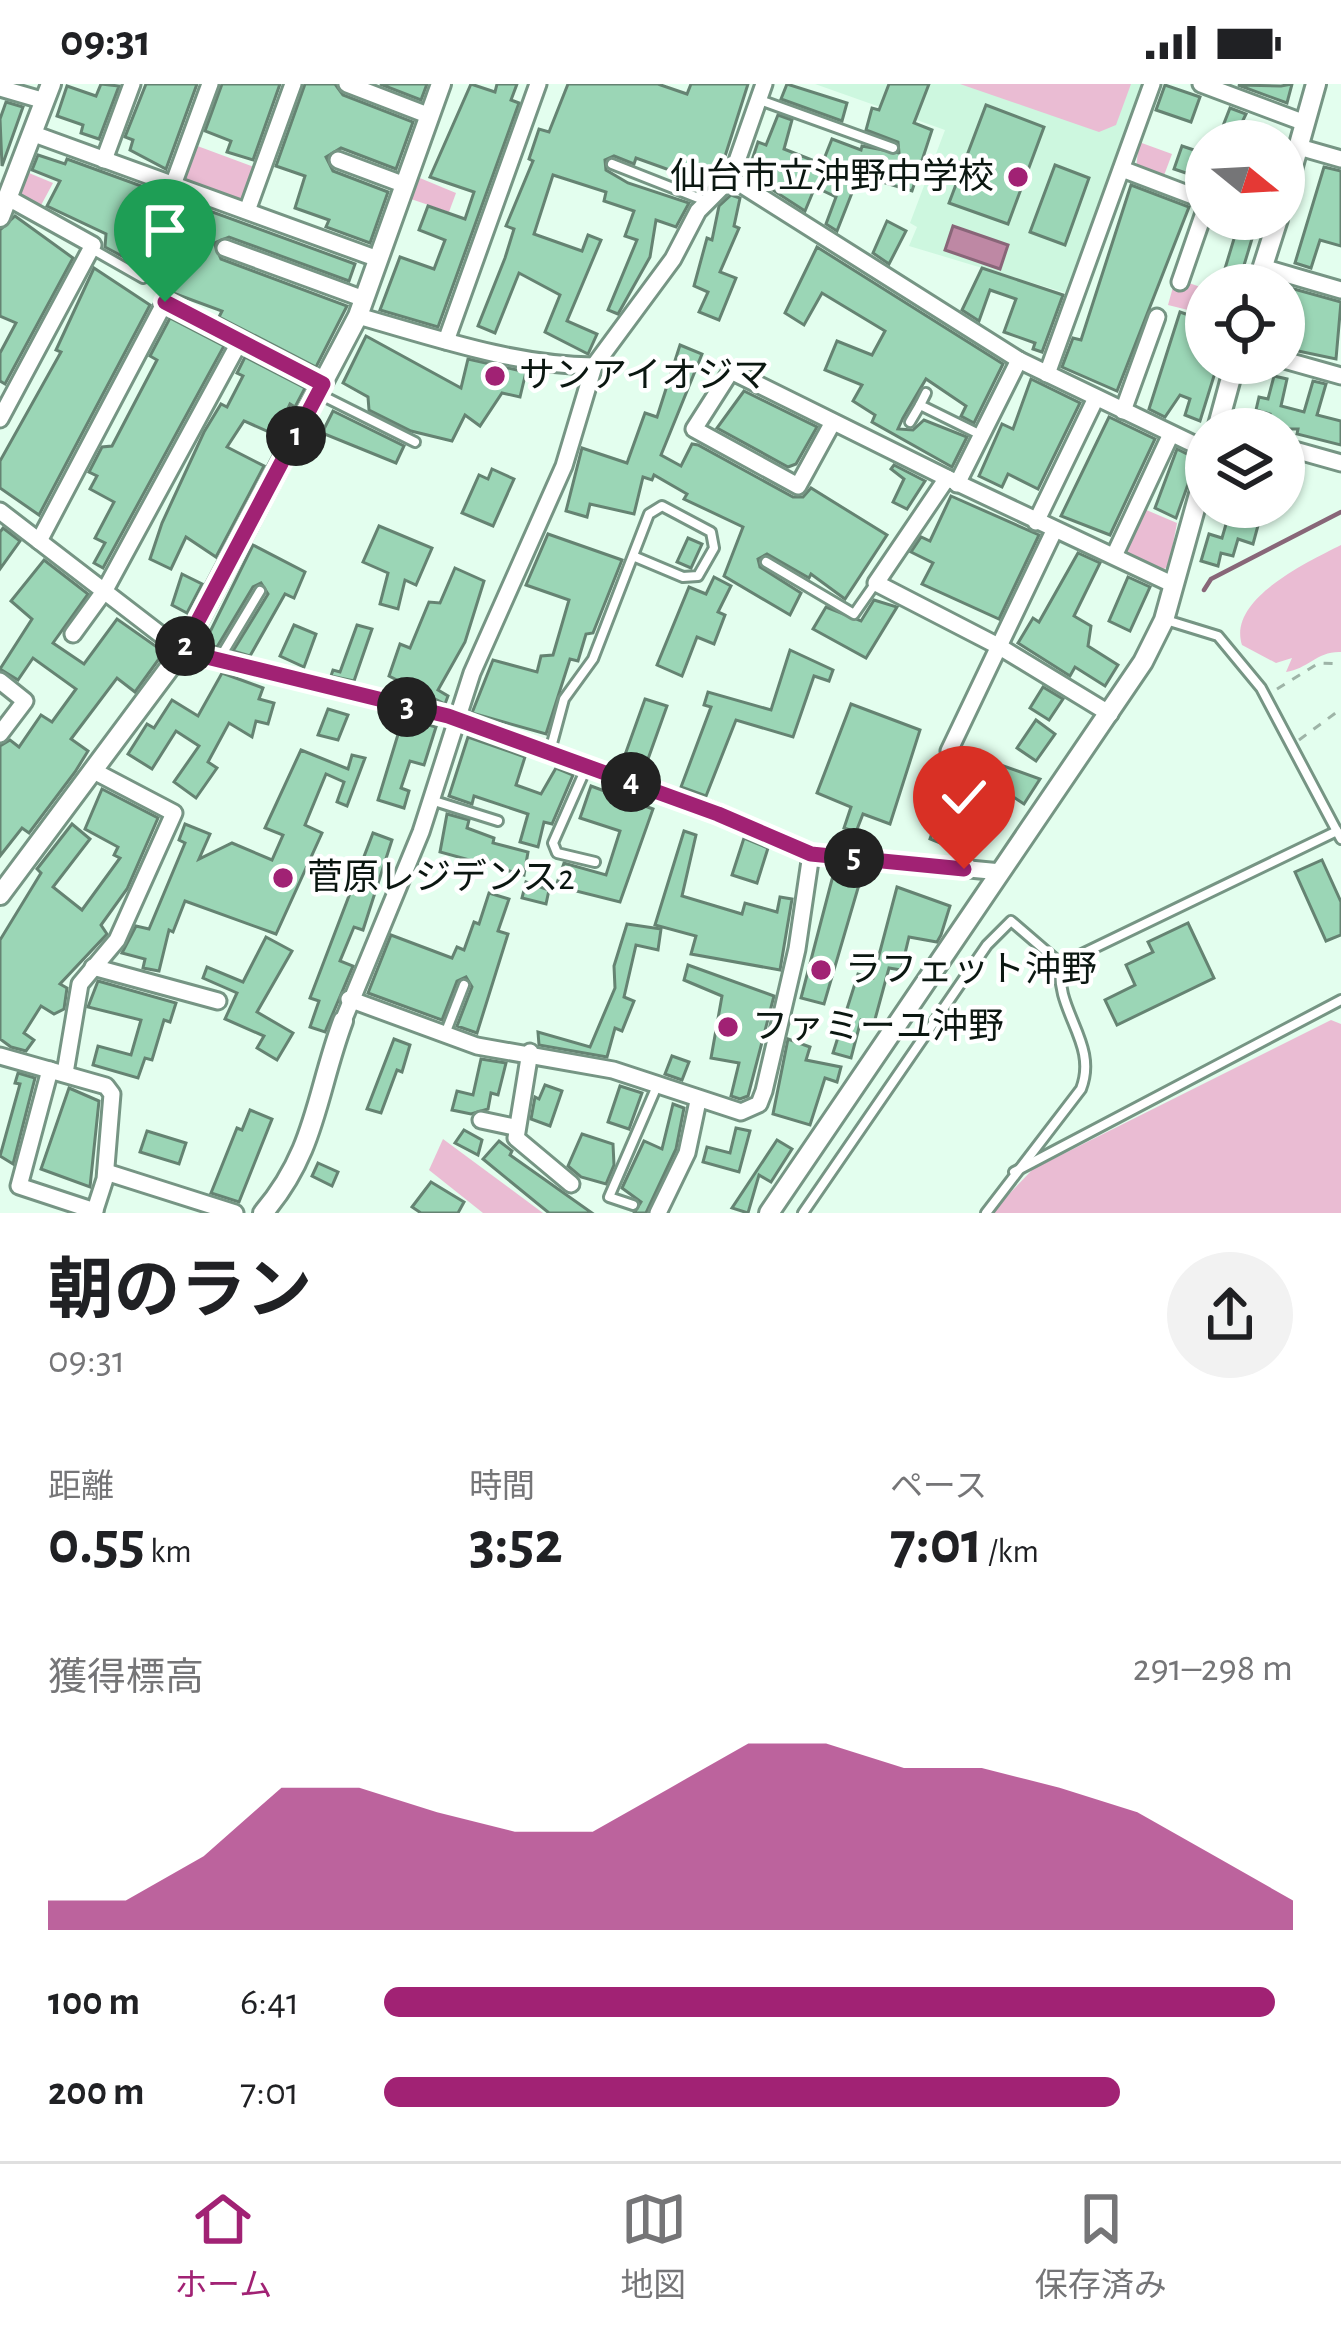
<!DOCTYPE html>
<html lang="ja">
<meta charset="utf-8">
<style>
:root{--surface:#fff;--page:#f2f2f2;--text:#202124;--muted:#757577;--line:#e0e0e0;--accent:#a12274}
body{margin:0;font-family:"Alegreya Sans","Noto Sans JP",sans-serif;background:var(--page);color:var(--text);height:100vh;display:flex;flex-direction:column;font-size:45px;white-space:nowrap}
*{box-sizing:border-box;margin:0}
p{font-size:39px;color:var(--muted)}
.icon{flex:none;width:66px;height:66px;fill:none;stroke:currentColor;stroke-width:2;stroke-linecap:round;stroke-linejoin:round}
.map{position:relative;height:1129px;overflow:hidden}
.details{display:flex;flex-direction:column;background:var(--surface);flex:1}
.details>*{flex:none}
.needle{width:78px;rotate:108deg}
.tools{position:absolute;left:1185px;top:36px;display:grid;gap:24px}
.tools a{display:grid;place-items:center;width:120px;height:120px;border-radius:50%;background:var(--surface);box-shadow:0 3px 9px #0004;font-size:60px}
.pin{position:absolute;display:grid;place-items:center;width:102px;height:102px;color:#fff;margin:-123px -51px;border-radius:50% 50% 50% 0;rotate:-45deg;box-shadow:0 0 12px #0007}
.pin .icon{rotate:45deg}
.km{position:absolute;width:60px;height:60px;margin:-30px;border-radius:50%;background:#222;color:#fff;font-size:33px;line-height:60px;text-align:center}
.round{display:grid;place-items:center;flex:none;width:126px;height:126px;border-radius:63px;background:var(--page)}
.overview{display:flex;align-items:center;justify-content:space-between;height:204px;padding:0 48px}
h1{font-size:66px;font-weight:700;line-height:90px}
.figures{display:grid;grid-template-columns:repeat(3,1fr);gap:18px;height:204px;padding:12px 48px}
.figures div{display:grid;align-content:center}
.figures b{font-size:60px;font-weight:700}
.figures small{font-size:33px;font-weight:400}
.figures p{font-size:33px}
.chart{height:336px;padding:24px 48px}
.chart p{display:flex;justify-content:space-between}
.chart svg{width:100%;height:216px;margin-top:12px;fill:var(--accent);opacity:.7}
ul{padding:0 48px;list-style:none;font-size:39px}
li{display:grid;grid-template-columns:192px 144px 1fr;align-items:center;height:90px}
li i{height:30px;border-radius:15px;background:var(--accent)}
.status{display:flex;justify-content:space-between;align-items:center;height:84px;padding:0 60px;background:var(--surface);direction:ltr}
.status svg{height:33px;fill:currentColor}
.tab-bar{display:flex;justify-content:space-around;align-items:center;height:168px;border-top:3px solid var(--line);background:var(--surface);font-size:33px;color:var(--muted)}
.tab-bar a{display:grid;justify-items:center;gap:6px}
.tab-bar .active{color:var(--accent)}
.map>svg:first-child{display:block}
</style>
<div class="status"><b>09:31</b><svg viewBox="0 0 49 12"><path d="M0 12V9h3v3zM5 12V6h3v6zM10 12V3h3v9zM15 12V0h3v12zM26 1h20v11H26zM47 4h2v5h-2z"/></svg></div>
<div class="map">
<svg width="1341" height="1129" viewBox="0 0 1341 1129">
<rect width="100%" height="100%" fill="#e3feee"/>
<polygon fill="#cdf7df" points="815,0 1142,0 1066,209 909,162 917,143 910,139 945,46"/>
<g fill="#eabcd3">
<polygon points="960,0 1131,0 1116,41 1099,48"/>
<polygon points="1139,58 1172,70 1163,94 1136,85"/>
<polygon points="192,60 254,83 242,118 179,97"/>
<polygon points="29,89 53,99 39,125 19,112"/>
<polygon points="415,92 456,109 449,128 408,114"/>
<polygon points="1189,199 1206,205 1204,230 1168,221 1173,203 1185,206"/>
<polygon points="1144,425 1177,439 1169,481 1163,486 1125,468"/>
<path d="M 1341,461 L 1341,568 C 1317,567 1308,585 1286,588 L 1292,574 L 1276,579 L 1242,561 C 1227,515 1308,478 1341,461 Z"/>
<polygon points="1331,936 1341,940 1341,1129 991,1129 1033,1085"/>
<polygon points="443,1055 543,1129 483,1129 429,1086"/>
</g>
<polygon fill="#be88a4" stroke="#886678" stroke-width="3" points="953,142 1008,161 1000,185 945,166"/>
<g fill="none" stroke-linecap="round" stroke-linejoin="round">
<polyline stroke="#886678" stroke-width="4.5" points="1204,506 1211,495 1341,428"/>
</g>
<g fill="#9bd6b6" stroke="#658372" stroke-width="3" fill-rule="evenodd">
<polygon points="101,0 119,2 99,55 81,49 83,41 57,32 67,2 96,12"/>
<polygon points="146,0 197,0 166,85 130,66 133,56 125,53"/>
<polygon points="222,0 280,0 253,76 227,68 231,57 205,47"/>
<polygon points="305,0 335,0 343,11 413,38 396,85 341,64 326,73 333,87 388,108 370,159 326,143 329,136 295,124 305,92 276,82"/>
<polygon points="380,0 427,0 421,16"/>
<polygon points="471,0 495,8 497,0 517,0 511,16 519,19 438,243 380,226 400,173 434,185 445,156 419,146 428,122 465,135 474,108 430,93"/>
<polygon points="568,0 658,0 687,10 691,0 748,0 720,88 686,92 636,74 634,80 614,72 605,76 606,86 628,99 689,119 676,143 656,136 650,173 618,230 608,226 637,156 625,152 634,127 604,117 606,108 553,91 534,150 582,167 588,151 601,156 567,237 597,250 588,270 545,248 560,211 519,189 495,249 478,242 505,174 514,145 506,142 533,77 529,75 539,45 549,48"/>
<polygon points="787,0 847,19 842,37 781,15"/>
<polygon points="889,0 929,0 914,39 932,46 912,107 859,91 837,147 826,140 836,113 815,103 805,127 768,103 774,87 751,79 758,58 766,61 778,31 792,36 784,65 822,80 832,55 861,66 862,62 899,69 898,58 866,46 872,24 879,26"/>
<polygon points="1292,0 1287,19 1238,1 1281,2"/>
<polygon points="1165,1 1200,13 1191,38 1156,26"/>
<polygon points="6,18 23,23 2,82 0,35"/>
<polygon points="986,21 1044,43 1008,140 949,119"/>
<polygon points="1230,24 1246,30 1236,51 1221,47"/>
<polygon points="1182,62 1203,69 1195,92 1174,85"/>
<path d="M 38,71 L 65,80 L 67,75 L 355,180 L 349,197 L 229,153 L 214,159 L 221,175 L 347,222 L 316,283 L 219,233 L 222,227 L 173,209 L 176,201 L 105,163 L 106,150 L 47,122 L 60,97 L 32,86 ZM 142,131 L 168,140 L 156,165 L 133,152 Z"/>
<polygon points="1055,81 1089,94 1065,161 1030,148"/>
<polygon points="1324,83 1341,87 1341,162 1320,156 1311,184 1295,179"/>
<polygon points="1131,101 1189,123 1117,307 1062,283 1073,254 1081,256"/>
<polygon points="731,111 740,114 734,142 739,144 720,188 736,194 719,236 699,228 708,208 694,202 707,154 712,156 719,122"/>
<polygon points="15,132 73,174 5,300 0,297 0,269 16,239 0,232 0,146"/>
<polygon points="1240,135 1258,135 1238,201 1220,201"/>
<polygon points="887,137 906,147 889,180 873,169"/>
<polygon points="817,163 1003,280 974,339 961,332 966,322 926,295 903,334 898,345 913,346 924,336 967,353 952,383 872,338 875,331 853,317 862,301 825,286 837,257 872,271 885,247 822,209 804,241 785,229"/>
<polygon points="94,184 150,221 39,431 0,404 0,377 61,268 56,266"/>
<polygon points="982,184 1063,211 1042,268 1033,265 1035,259 1004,248 1016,215 990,206 979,237 962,226"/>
<polygon points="1294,205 1341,218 1336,275 1284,264"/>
<polygon points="1180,228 1206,237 1206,279 1218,279 1200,337 1185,331 1190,315 1180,311 1165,333 1149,325"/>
<polygon points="170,234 224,262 103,484 94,479 105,459 95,454 114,418 90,405 97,392 89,388 102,363 112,362 157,276 150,272"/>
<polygon points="366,252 461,304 468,275 526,288 520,313 502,309 480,342 465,331 452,357 411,347 369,326 368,313 343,299"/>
<polygon points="680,261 702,270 661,371 681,382 692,360 698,361 793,413 803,413 811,404 887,451 845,515 811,490 809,494 767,470 758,475 760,483 801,509 790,531 724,492 743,443 684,415 687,410 654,391 652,396 643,393 634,430 590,420 587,433 566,427 582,364 627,379 645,329 657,333"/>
<polygon points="245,273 305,304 295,323 290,320 276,351 244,337 227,363 264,382 216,473 186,453 171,485 150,475 162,439 204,348 221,320 227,323 243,292 237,289"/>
<polygon points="1274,292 1287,295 1281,322 1304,328 1313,297 1326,300 1317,331 1341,337 1341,361 1297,350 1298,345 1267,345 1270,330 1256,326 1259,313 1268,315"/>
<polygon points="1031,295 1080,319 1038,405 1008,390 1002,403 979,392 1002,340 1013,345"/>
<polygon points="744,307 817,343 796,380 788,383 717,344"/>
<polygon points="333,327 404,362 396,379 322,349"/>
<polygon points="1109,333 1155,355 1110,451 1061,432"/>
<polygon points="1177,365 1197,375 1176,434 1155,424"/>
<polygon points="894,381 925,397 907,425 893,418 904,395 891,385"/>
<polygon points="492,385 514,395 493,442 462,429 479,391 488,395"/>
<polygon points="951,412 1039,451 999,535 922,500 933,479 911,468 921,453 930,457"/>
<polygon points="1231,423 1263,423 1253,460 1238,455 1233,472 1221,469 1218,482 1201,477 1209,450 1222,454"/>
<polygon points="379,442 432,464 416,501 405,496 398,525 380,520 388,489 363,478"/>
<polygon points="3,444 20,457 0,485 0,448"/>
<polygon points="548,450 622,476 593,549 586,550 578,577 570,575 546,650 472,629 493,576 537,588 541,572 553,571 569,516 526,501"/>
<polygon points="688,454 702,460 691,484 677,478"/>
<polygon points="253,461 305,488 294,514 285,510 250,572 233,567 268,510 261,499 253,503 217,563 204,560"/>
<polygon points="1078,469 1100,479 1074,532 1091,542 1088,562 1118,581 1105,602 1075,583 1070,592 1018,559 1033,534 1039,538"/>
<polygon points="44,476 88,510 53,559 84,580 117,535 164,568 135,608 117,594 71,655 88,667 75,688 29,749 22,744 0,772 0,662 10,656 19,663 41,631 52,638 76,605 33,574 18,596 0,585 32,535 11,517"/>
<polygon points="455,484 484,497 465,558 438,606 448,612 445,620 389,592 400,560 410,564 429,518 440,519"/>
<polygon points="182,490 202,500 187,529 172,521"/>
<polygon points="714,493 731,502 718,528 725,531 714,560 697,553 682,592 657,581 689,503 706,510"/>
<polygon points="1128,493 1150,503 1130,547 1109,537"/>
<polygon points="874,516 897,523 866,574 813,545 826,523 861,537"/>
<polygon points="294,541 316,550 304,583 280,572"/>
<polygon points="357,541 372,545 354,597 331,592 333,586 340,588"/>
<polygon points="790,566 833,586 829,597 814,592 793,653 736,636 706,712 681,703 711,623 704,621 708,608 771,626"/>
<polygon points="222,589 263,604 259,615 274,619 268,640 256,637 252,653 229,639 208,678 217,684 196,714 174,698 199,662 176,647 152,685 128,670 147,640 154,644 172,616 198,632"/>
<polygon points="1043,603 1063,615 1049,636 1030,624"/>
<polygon points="645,615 667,622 643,689 621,682"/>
<polygon points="851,620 920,646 890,740 863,730 856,748 844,744 851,723 817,709"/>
<polygon points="328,625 348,631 338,656 318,651"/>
<polygon points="403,634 436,643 424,681 410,677 401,704 409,707 404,724 378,716"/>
<polygon points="1036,636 1055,650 1036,677 1017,664"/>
<polygon points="468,653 525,673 516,701 541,710 556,684 573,691 552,740 544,738 538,763 520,758 528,730 474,712 472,720 449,712"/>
<polygon points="301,666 348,685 352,671 365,674 347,722 337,718 344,698 326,690 305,741 322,749 276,850 185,817 173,848 169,846 159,887 143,884 145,875 122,869 136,842 149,845 185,759 179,756 185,740 210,750 199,775 232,759 272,776 283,751 265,744"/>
<polygon points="984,675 1040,695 1024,720 989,697 960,767 930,755 953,689 960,692 964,682 979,688"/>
<polygon points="591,702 653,725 620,818 556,802 564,779 606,791 620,747 580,734"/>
<polygon points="102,705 158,734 127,805 101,841 107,850 60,900 67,904 64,925 54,930 41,922 24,949 34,956 26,967 11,963 0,955 0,856 41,789 37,785 72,740 90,755 53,803 82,826 120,774 114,771 118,763 85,745"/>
<polygon points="447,730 469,736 467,744 494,754 493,759 528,768 524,791 440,768"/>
<polygon points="684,747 696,751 682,812 742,830 745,819 777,828 780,813 792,815 780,886 691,870 696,852 655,841"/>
<polygon points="373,749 392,756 363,846 354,843 340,877 353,882 325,948 310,943 319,917 310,914"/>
<polygon points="744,754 768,764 757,799 732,791"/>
<polygon points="1322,776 1341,818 1341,851 1326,857 1295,788"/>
<polygon points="835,784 863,787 824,920 801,914"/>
<polygon points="526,798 549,806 546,820 522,814"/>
<polygon points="897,803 950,822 941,851 937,858 909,853 901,886 889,884 874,939 861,936 851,974 833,969 858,890 873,894"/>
<polygon points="489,809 509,815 498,847 508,850 477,949 457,942 472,903 466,893 457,897 442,936 368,909 391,851 452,874 457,863 464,866 474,838 479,840"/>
<polygon points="1188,839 1214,894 1117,941 1105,916 1135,901 1126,881 1153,868 1148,858"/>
<polygon points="627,840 661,845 658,866 636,861 624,913 634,917 622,947 615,944 607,973 539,961 538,948 590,963 615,904 614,882"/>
<polygon points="266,853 292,867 257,928 293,949 277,976 257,964 264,952 225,935 237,909 203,894 207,883 243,898"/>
<polygon points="688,881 774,912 748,1012 740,1015 731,1012 739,979 711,974 722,912 684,896"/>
<polygon points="98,897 176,919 170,938 164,936 152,976 145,974 138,994 93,981 98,962 131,971 141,936 88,923"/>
<polygon points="394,955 410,961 402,988 397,986 381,1029 367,1025"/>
<polygon points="788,955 810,963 806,976 841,983 837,998 825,994 810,1041 773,1030"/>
<polygon points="672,972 689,978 682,996 665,990"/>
<polygon points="481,975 506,979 498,1011 491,1009 488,1025 471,1030 452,1026 457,1007 473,1011"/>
<polygon points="18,989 35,994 13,1080 0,1072 20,1000 15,999"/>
<polygon points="545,1001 562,1007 550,1042 531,1035 535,1013 539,1015"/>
<polygon points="620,1002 642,1009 629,1045 608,1038"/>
<polygon points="69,1004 99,1017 90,1103 41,1085"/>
<polygon points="673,1020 684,1024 676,1065 646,1129 634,1129 641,1118 622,1104 644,1057 662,1065"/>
<polygon points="250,1026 272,1035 239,1118 211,1109 237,1044 242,1046"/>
<polygon points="736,1044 750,1047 739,1088 703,1078 707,1063 730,1069"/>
<polygon points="464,1046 482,1056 478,1071 455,1059"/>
<polygon points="147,1047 186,1059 179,1080 140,1068"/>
<polygon points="582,1050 613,1060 614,1081 606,1100 581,1093 568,1082"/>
<polygon points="777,1056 792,1065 771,1098 759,1091 748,1129 732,1124"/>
<polygon points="499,1057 512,1067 510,1071 592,1129 549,1129 483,1075"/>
<polygon points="318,1079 338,1088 332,1102 312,1092"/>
<polygon points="431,1098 464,1118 458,1129 421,1129 412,1123"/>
</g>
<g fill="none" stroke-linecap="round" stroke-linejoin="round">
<g stroke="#769584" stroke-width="14">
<g id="service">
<polyline points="760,16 893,64"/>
<polyline points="612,80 706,117"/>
<polyline points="92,165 143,194"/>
<polyline points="926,309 920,321 983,352"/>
<polyline points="319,310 415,358"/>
<polyline points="910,338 920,321"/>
<polyline points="766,478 854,530 875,500"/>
<polyline points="1166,536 1218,552 1261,604 1341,755"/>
<polyline points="218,577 260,507"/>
<polyline points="550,667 564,615 593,575 649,430 662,422 711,448 714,464 698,492 683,493 633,472"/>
<polyline points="587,682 553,759 557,769 595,778"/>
<polyline points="431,716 498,737"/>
<polyline points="445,950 464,901"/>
<polyline points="1014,1088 1341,916"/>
<polyline points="633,1121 609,1113 657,1002"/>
<polyline points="803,1129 987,861 1011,837 1061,880 1337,747"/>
<path d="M 986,1129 L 1081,1005 C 1099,959 1054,927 1061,880"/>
</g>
</g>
<g stroke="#769584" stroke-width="21">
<g id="minor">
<polyline points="347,0 430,32"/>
<polyline points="1201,0 1305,39"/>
<polyline points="0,4 45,17"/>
<polyline points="34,50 378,175"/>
<polyline points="1299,63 1341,75"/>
<polyline points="104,76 132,0"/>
<polyline points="338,76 405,101"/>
<polyline points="1122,85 1206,117"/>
<polyline points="731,94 1019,276 1206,366"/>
<polyline points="173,101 210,0"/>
<polyline points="247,127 293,0"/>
<polyline points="225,164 364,215"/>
<polyline points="1262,183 1341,206"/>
<polyline points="1180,198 1206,123"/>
<path d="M 358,232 C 436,254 513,281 594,282"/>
<polyline points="446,257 538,0"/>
<polyline points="1284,276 1341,292"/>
<polyline points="1047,290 1152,0"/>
<polyline points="1123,327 1157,233"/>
<polyline points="0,335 93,161 10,115"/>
<polyline points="833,338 798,402 694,345 731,287 947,394"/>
<polyline points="1284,363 1341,379"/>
<polyline points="957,400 1019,276"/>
<polyline points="0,427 182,567 448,633 718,729 811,770 1001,788"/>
<polyline points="1036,438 1096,314"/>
<polyline points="39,457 165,218 323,300"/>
<polyline points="1114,472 1171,350"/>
<polyline points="73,550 105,506 240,257"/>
<polyline points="0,597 25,617 0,650"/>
<polyline points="1110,630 1000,563 876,499 947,394 1174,501"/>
<polyline points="949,667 1054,447"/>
<polyline points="93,883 218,917"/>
<polyline points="349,915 477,962 613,986 741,1028 759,1020 764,1007 797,865 811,770"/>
<polyline points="343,937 421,748 472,589 564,382 594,282 673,175 698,127 731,94 764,0"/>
<polyline points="530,968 516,1054 571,1100"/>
<polyline points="0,972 106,1002 112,1010 105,1095 94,1129"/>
<polyline points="50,986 19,1102 95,1127"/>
<polyline points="65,989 80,900 117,856 174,729 92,686"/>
<polyline points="481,1036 514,1043"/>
<polyline points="106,1088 235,1129"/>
<polyline points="658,1129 687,1069 698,1017"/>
</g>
</g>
<g stroke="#769584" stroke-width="24">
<g id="tertiary">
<polyline points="1284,114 1316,0"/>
<polyline points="0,133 51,0"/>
<polyline points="1257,201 1278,135"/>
<polyline points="1217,345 1235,279"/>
<polyline points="0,811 182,567 358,232 441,0"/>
<path d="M 263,1129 C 316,1067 316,1010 343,937"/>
<polyline points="769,1129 1143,578 1164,536 1206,385"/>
</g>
</g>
<g stroke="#9eb4a7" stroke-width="3" stroke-dasharray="9 9" stroke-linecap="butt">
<polyline points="1277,605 1319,579 1341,580"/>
<polyline points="1299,656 1341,625"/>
</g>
<use href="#service" stroke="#fff" stroke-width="8"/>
<use href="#minor" stroke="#fff" stroke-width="15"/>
<use href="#tertiary" stroke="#fff" stroke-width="18"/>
</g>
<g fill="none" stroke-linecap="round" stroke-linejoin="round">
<g stroke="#fff" stroke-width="24">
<polyline id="route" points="165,218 323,300 182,567 448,632 718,730 811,770 964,785"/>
</g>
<use href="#route" stroke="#a12274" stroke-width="15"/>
</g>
<g fill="#a12274" stroke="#fff" stroke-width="4.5">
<circle cx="1018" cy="93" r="12"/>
<circle cx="495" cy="292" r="12"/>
<circle cx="283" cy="794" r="12"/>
<circle cx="821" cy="886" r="12"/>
<circle cx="728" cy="943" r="12"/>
</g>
<g text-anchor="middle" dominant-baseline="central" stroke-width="9" stroke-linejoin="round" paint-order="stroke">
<g font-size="36" fill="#0b1711" stroke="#fff" text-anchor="start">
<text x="994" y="93" text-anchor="end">仙台市立沖野中学校</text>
<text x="519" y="292">サンアイオジマ</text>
<text x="307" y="794">菅原レジデンス2</text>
<text x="845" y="886">ラフェット沖野</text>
<text x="752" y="943">ファミーユ沖野</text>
</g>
</g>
</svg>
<div class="tools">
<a><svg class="needle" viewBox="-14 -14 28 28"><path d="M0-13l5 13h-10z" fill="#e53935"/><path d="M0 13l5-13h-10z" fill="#757577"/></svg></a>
<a><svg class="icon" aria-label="locate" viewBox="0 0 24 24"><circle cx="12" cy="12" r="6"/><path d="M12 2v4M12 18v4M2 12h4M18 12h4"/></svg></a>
<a><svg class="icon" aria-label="layers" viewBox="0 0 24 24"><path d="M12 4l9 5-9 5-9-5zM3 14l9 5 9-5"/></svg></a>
</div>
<div class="pin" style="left:165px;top:218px;background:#1e9e55"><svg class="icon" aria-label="arrive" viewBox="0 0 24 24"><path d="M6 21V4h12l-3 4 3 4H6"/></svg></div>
<div class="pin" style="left:964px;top:785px;background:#d93025"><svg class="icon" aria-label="check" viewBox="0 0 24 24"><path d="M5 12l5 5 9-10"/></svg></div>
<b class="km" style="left:296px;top:352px">1</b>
<b class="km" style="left:185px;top:562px">2</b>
<b class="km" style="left:407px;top:623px">3</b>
<b class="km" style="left:631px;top:698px">4</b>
<b class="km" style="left:854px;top:774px">5</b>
</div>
<section class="details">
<div class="overview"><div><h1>朝のラン</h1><p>09:31</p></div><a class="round"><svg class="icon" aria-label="share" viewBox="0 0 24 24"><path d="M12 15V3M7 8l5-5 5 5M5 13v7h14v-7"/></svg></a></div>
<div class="figures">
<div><p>距離</p><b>0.55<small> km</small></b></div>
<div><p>時間</p><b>3:52</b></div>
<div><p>ペース</p><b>7:01<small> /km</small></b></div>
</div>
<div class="chart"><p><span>獲得標高</span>291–298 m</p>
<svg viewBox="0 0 160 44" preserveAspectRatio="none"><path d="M0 44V38L10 38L20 29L30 15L40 15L50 20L60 24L70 24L80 15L90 6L100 6L110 11L120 11L130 15L140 20L150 29L160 38V44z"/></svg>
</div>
<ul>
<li><b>100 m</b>6:41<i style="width:98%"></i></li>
<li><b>200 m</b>7:01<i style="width:81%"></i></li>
</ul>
</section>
<nav class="tab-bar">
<a class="active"><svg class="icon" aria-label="home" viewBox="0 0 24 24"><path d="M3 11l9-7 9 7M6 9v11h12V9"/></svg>ホーム</a>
<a><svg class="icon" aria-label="map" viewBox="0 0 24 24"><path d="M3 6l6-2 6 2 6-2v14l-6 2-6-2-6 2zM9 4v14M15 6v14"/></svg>地図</a>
<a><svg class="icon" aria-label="saved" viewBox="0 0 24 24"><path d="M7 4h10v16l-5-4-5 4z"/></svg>保存済み</a>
</nav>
